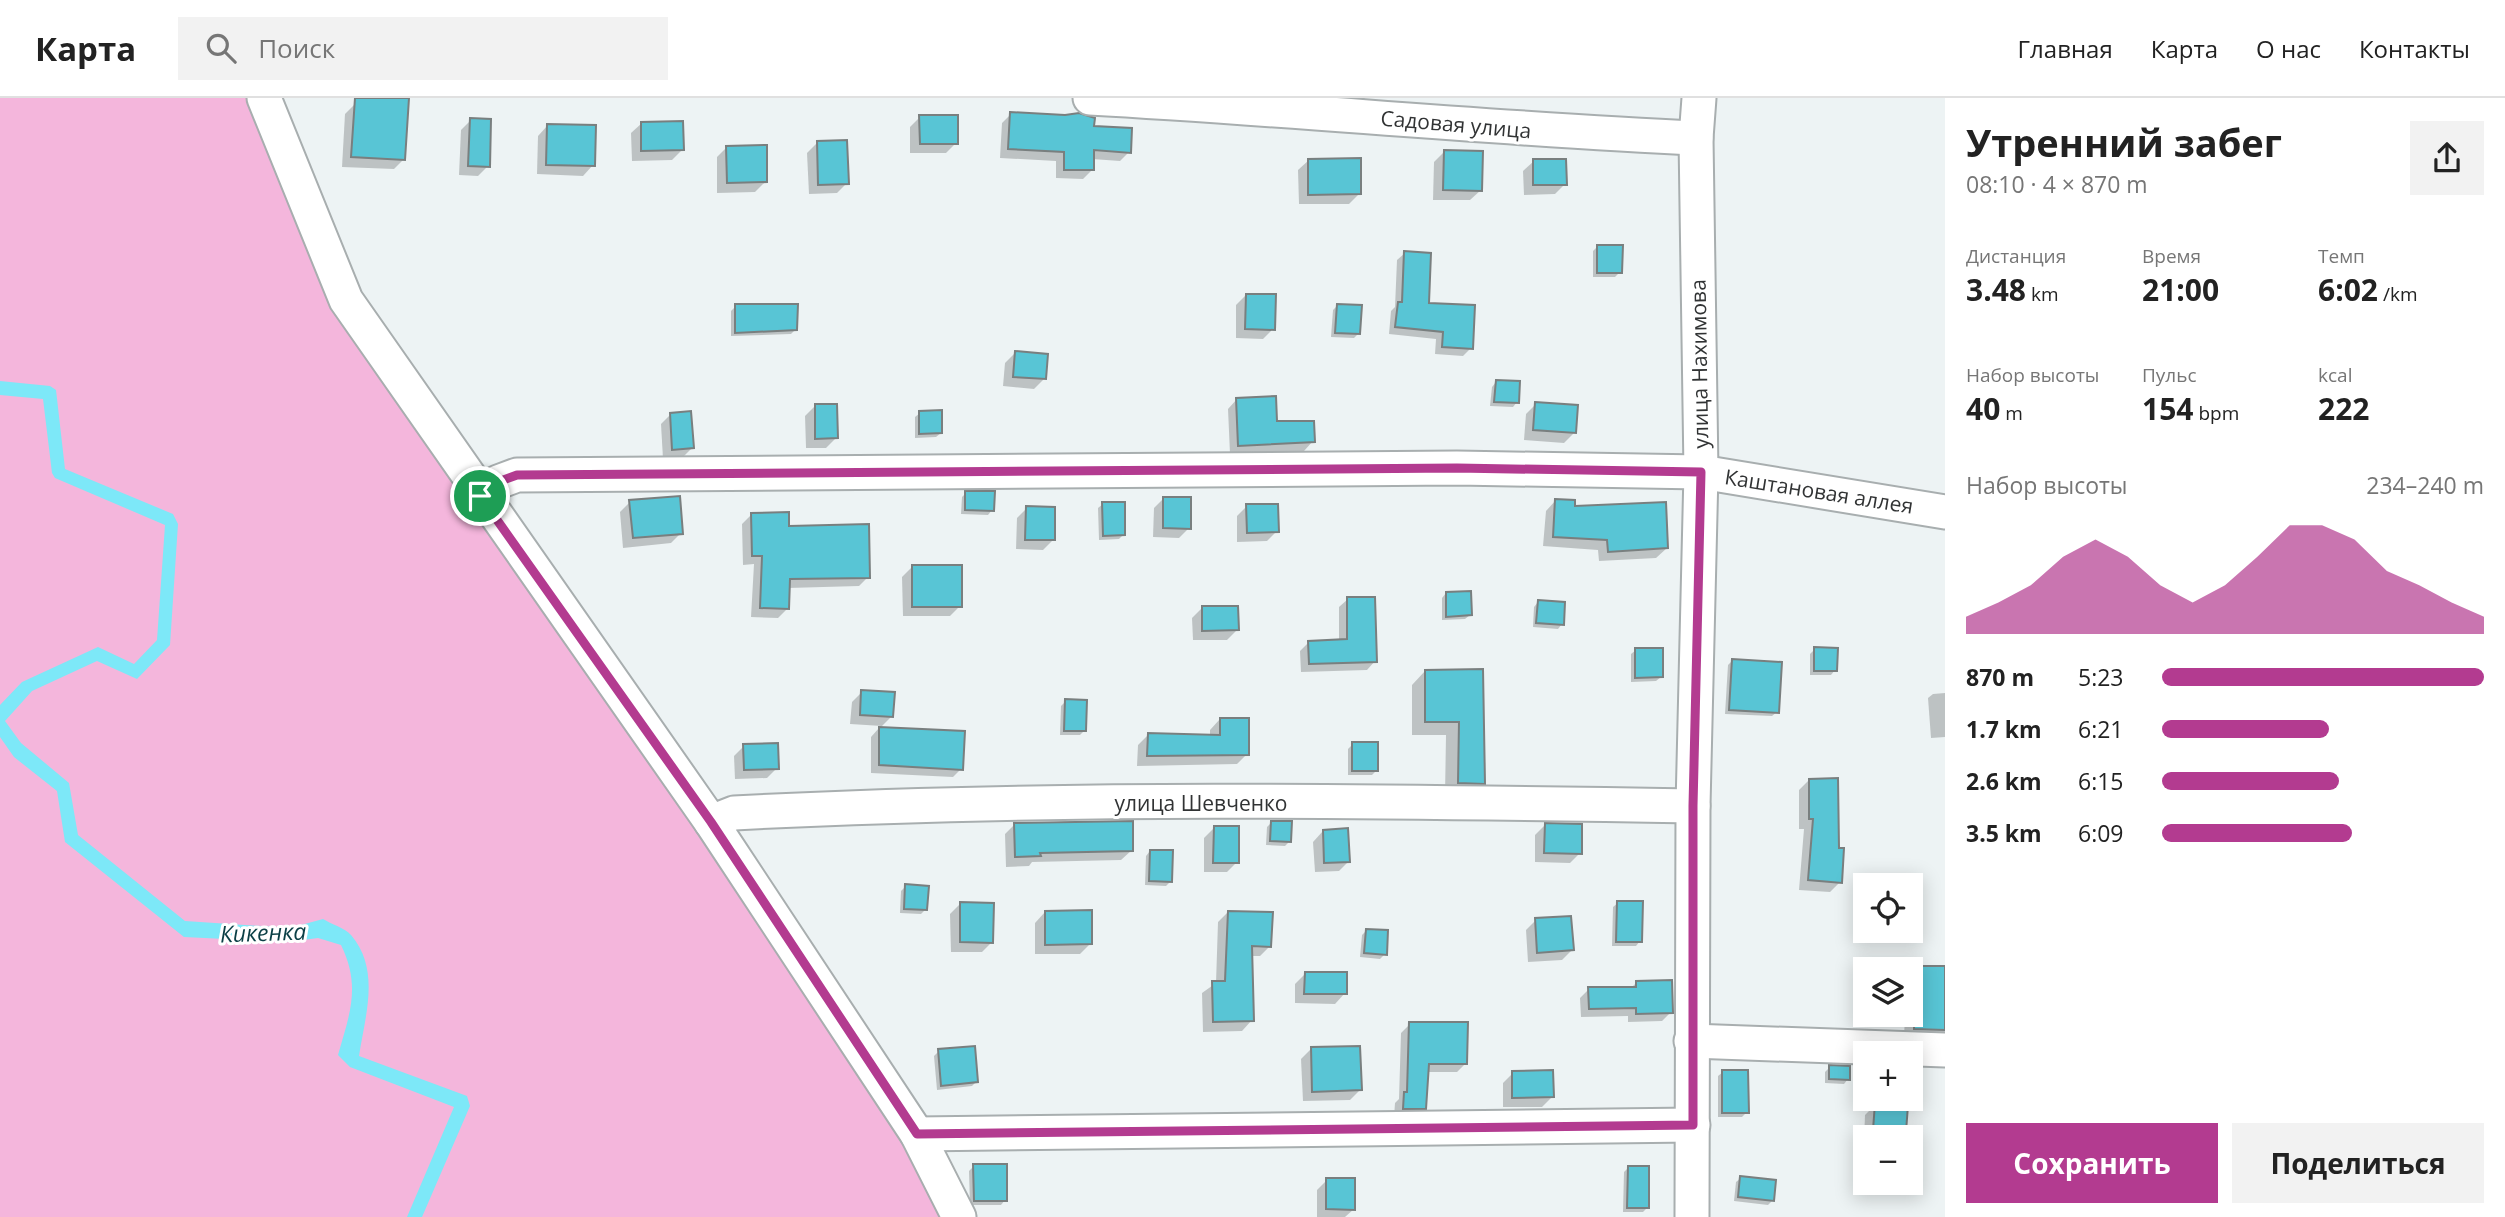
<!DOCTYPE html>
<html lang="ru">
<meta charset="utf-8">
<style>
:root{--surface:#fff;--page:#f2f2f2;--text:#222;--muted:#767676;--line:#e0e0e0;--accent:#b33b90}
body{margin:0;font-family:"Open Sans",sans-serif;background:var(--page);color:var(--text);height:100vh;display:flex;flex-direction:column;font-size:26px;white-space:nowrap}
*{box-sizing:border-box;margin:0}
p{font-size:23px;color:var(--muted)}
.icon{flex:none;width:38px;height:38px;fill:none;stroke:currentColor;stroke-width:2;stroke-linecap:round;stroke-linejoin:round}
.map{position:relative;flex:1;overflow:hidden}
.sheet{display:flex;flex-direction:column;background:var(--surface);width:560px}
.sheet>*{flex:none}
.controls{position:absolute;left:1853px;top:775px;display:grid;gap:14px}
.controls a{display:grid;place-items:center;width:70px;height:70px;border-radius:0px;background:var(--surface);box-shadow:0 4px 18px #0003;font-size:35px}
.pin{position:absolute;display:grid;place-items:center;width:60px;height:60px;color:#fff;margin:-30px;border:4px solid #fff;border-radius:50%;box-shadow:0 2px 7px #0007}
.round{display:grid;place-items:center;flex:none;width:74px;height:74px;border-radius:0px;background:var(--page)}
.headline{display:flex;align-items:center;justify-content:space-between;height:119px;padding:0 21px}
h1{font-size:38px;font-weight:700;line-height:52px}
.stats{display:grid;grid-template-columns:repeat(3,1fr);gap:10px;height:119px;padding:7px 21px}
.stats div{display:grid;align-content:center}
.stats b{font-size:30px;font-weight:700}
.stats small{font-size:19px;font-weight:400}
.stats p{font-size:19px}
.chart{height:196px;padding:14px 21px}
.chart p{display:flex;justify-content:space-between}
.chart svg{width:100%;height:126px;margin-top:7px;fill:var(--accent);opacity:.7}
.action{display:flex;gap:14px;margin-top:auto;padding:14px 21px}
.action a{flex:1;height:80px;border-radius:0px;background:var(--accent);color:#fff;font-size:28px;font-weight:700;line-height:80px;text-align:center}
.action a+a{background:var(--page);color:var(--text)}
ul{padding:0 21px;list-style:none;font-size:23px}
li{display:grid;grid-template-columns:112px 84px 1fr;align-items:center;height:52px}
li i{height:18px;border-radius:9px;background:var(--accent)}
header{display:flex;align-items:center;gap:42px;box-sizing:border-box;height:98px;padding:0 35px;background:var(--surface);border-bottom:2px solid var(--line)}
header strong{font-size:33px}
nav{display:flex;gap:38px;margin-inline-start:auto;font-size:24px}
.search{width:490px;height:63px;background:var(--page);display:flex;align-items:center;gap:18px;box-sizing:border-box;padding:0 24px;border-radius:0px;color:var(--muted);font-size:26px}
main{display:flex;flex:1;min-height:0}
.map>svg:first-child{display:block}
</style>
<header>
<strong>Карта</strong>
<div class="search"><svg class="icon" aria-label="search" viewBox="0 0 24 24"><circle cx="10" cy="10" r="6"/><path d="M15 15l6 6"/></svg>Поиск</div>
<nav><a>Главная</a><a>Карта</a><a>О нас</a><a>Контакты</a></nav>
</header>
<main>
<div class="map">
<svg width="1945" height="1119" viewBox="0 0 1945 1119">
<rect width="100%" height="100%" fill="#edf3f4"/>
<polygon fill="#f4b6dc" points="0,0 255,0 339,206 909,1039 948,1119 0,1119"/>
<path fill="#7de8f8" d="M 0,283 L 50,288 L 56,292 L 65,371 L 173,416 L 178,426 L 170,547 L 137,581 L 97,563 L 32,593 L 5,623 L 21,645 L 69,685 L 78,737 L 185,823 L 290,830 L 323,821 C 331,826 345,830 351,837 C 381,872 365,918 359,958 L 467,998 L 470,1008 L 422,1119 L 407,1119 L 454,1009 L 350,969 L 338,957 C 350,915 361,888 341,847 L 318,840 L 289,844 L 184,839 L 65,744 L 57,693 L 14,659 L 0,639 L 0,607 L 22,584 L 98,549 L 134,566 L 157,542 L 165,427 L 55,380 L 52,375 L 43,301 L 0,297 Z"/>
<g fill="#0003">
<polygon points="355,6 404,61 394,71 342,69 345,16"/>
<polygon points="1011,16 1093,29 1129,54 1120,63 1092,61 1092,72 1083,81 1056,80 1056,63 1000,60 1002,25"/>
<polygon points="920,19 956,45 946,55 910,55 910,29"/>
<polygon points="471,22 488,68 478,78 459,77 461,32"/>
<polygon points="642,25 682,52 672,62 632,63 631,35"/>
<polygon points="548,27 593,67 583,78 537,76 538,38"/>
<polygon points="818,44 847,85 837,95 809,96 807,55"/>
<polygon points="727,49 765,84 755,94 717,95 717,59"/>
<polygon points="1444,54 1481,92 1470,102 1433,102 1434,64"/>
<polygon points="1309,62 1360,95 1349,106 1299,106 1298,72"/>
<polygon points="1534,63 1565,86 1555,96 1524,97 1523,73"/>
<polygon points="1598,148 1620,174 1615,179 1593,179 1593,153"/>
<polygon points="1405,155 1427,206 1471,250 1463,258 1435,256 1436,241 1389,236 1391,213 1395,209 1397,162"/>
<polygon points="1246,197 1273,231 1263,241 1236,240 1236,207"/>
<polygon points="1338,207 1358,236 1354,240 1331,239 1333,212"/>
<polygon points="736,208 796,231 791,236 731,238 731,213"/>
<polygon points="1015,255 1044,281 1034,291 1003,288 1005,265"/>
<polygon points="1496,284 1517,304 1513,309 1490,308 1492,289"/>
<polygon points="1237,301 1275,325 1313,343 1304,353 1230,356 1228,311"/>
<polygon points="1536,306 1574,335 1564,345 1524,342 1526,316"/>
<polygon points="815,308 836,340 826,350 806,350 805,318"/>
<polygon points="920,315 941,335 936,339 915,340 915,319"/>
<polygon points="671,316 692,350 682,360 663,361 661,326"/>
<polygon points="966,395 992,412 988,417 961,416 962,399"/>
<polygon points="1164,400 1189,430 1179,440 1153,439 1154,410"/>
<polygon points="1556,402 1573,410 1667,450 1656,460 1599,463 1598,452 1543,448 1546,413"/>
<polygon points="630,404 681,435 671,445 623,450 620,414"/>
<polygon points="1103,406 1124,436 1119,441 1099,442 1098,410"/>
<polygon points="1247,408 1277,433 1267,443 1237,444 1237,418"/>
<polygon points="1027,410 1053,442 1043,452 1016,451 1017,420"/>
<polygon points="752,416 788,430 868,479 859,488 788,490 787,511 778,520 751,519 754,466 743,467 742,426"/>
<polygon points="912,469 960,508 950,518 903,518 902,479"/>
<polygon points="1446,495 1470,517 1465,521 1442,522 1442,500"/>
<polygon points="1348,501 1375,563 1367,572 1301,574 1300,553 1309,544 1339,543 1339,509"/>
<polygon points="1538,504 1562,526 1558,531 1533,529 1534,509"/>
<polygon points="1202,510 1237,532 1227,542 1193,542 1192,520"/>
<polygon points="1815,551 1835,572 1831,577 1810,577 1810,556"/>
<polygon points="1636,552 1661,579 1656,583 1631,584 1631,556"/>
<polygon points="1732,563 1777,614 1772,618 1725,616 1728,567"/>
<polygon points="1425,573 1485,641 1484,685 1470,699 1445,698 1446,637 1412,637 1412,587"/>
<polygon points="862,594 892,618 882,628 850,626 852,604"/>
<polygon points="1945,595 1945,639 1931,640 1928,600 1933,596"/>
<polygon points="1066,603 1084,633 1080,637 1060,637 1061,608"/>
<polygon points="1220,621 1247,656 1237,666 1137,668 1138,647 1148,637 1210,639 1210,632"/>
<polygon points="879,630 961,671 953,679 871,675 871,639"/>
<polygon points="1353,646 1376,673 1372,677 1348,677 1348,651"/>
<polygon points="744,648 777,670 767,680 735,681 734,658"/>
<polygon points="1809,682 1840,784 1830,794 1799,792 1804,731 1799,731 1799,692"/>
<polygon points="1272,724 1290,743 1285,748 1266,747 1267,729"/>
<polygon points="1015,726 1132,752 1121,762 1032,764 1029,768 1006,769 1005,736"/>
<polygon points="1545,727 1580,755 1570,765 1535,764 1535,737"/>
<polygon points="1214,730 1237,764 1227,774 1204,774 1204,740"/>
<polygon points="1323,733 1349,763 1339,773 1315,774 1313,744"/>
<polygon points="1150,753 1171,783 1166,788 1145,787 1146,758"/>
<polygon points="906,788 926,811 921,816 900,815 901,793"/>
<polygon points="1618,805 1640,843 1636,848 1612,848 1613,809"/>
<polygon points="960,806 992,844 982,854 951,854 950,816"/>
<polygon points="1045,814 1090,846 1080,856 1035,856 1035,825"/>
<polygon points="1228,814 1270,848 1260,858 1251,858 1252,922 1242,933 1203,934 1202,895 1216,885 1218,824"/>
<polygon points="1536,822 1572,852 1562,862 1528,864 1526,832"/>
<polygon points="1367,832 1385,856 1380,861 1360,859 1362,837"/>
<polygon points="1916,870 1945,870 1945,941 1904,940 1905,917 1911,917 1911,875"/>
<polygon points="1305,876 1345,895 1335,906 1295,905 1295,886"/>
<polygon points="1636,885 1671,914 1662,923 1628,924 1628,918 1581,919 1580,900 1589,891 1630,891"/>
<polygon points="1410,926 1466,965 1457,974 1426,974 1424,1010 1415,1019 1394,1019 1395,1005 1399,1001 1401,935"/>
<polygon points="1311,951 1360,992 1350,1002 1303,1003 1301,961"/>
<polygon points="939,953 976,984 972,988 937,992 934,958"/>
<polygon points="1830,969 1848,981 1844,986 1825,985 1825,974"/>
<polygon points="1723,974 1747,1014 1742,1019 1718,1019 1718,978"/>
<polygon points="1513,975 1552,999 1542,1009 1503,1009 1503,985"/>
<polygon points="1875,1007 1904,1034 1898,1040 1864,1042 1865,1017"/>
<polygon points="974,1068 1005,1102 1001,1107 970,1107 969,1073"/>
<polygon points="1629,1069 1647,1110 1643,1114 1623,1114 1624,1074"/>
<polygon points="1741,1080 1772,1103 1768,1107 1734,1103 1736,1084"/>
<polygon points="1327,1082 1354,1111 1345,1119 1317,1119 1317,1092"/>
</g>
<g fill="#58c5d5" stroke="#797f7f" stroke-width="2">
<polygon points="355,0 409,0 405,62 351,59"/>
<polygon points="1010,14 1065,17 1079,15 1095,20 1094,28 1132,30 1131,55 1094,52 1094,72 1064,72 1064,54 1008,51"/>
<polygon points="919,17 958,17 958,46 920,46"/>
<polygon points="470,20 491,21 490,69 468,68"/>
<polygon points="683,23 684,52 641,53 641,24"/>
<polygon points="547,26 596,27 595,68 546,67"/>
<polygon points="847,42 849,86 818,87 817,43"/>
<polygon points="767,47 767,84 727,85 726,48"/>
<polygon points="1444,52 1483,53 1482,93 1443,92"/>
<polygon points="1361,60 1361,96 1308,97 1308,61"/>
<polygon points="1533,61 1566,61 1567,87 1533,87"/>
<polygon points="1597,147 1623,147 1622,175 1597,175"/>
<polygon points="1404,153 1431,155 1429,205 1475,207 1473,251 1442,249 1443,234 1395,229 1398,204 1402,204"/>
<polygon points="1246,196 1276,196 1275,232 1245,231"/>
<polygon points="735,206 798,206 797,232 735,235"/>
<polygon points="1337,206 1362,207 1360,236 1335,235"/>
<polygon points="1015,253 1048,256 1046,281 1013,279"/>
<polygon points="1496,282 1520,283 1519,305 1494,304"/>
<polygon points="1276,298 1277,323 1314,323 1315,344 1238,348 1236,300"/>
<polygon points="1535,304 1578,307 1576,335 1533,332"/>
<polygon points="815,306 837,306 838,340 815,341"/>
<polygon points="942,312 942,335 919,336 919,313"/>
<polygon points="691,313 694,350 672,352 670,315"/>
<polygon points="965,393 995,393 994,413 965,412"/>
<polygon points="680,398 683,436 633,440 629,402"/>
<polygon points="1163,399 1191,399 1191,431 1163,430"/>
<polygon points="1555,401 1575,402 1575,408 1666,404 1668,450 1608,454 1607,442 1553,439"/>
<polygon points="1102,404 1125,404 1125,437 1103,438"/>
<polygon points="1246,406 1278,406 1279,434 1247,435"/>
<polygon points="1026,408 1055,409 1055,442 1025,442"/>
<polygon points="789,414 789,428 869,426 870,480 790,481 789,511 760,510 762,458 752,458 751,415"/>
<rect x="912" y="467" width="50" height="42"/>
<polygon points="1471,493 1472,517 1446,519 1446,494"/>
<polygon points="1347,499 1375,499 1377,564 1309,566 1308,543 1347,541"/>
<polygon points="1538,502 1565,504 1564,527 1536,525"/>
<polygon points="1202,508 1238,508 1239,532 1202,533"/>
<polygon points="1814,549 1838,550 1837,573 1814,573"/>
<polygon points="1635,550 1663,550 1663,579 1635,580"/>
<polygon points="1732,561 1782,564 1779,615 1729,612"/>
<polygon points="1483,571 1485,686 1458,685 1459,624 1425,624 1425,572"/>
<polygon points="861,592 895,594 893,619 860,617"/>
<polygon points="1065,601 1087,602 1086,633 1064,633"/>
<polygon points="1220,620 1249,620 1249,657 1147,658 1148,635 1220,637"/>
<polygon points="879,629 965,633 963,672 879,667"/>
<rect x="1352" y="644" width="26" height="29"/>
<polygon points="778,645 779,671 744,672 743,646"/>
<polygon points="1838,680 1839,750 1844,750 1842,785 1808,782 1813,721 1809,721 1809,681"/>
<polygon points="1133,723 1133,753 1040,755 1041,758 1015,759 1014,725"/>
<polygon points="1271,723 1292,723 1291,744 1270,743"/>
<polygon points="1545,725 1582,726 1582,756 1544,755"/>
<polygon points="1214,728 1239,728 1239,765 1213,765"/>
<polygon points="1348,730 1350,764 1324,765 1323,732"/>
<polygon points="1150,752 1173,752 1172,784 1149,783"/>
<polygon points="905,786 929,788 927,812 904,811"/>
<polygon points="1617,803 1643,803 1642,844 1616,844"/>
<polygon points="960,804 994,805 993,845 960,844"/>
<polygon points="1092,812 1092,846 1045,847 1045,813"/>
<polygon points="1228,813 1273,814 1271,849 1252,848 1254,923 1213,924 1212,883 1225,883"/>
<polygon points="1571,818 1574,852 1537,855 1535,820"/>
<polygon points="1366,831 1388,832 1387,857 1364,855"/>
<polygon points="1915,868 1945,868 1945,932 1914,931"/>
<polygon points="1305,874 1347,874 1347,896 1304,896"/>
<polygon points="1672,882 1673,915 1636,916 1636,910 1589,911 1588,889 1636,889 1636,883"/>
<polygon points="1409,924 1468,924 1467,966 1429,966 1426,1011 1403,1011 1404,994 1407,994"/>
<polygon points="975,948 978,984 941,988 938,951"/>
<polygon points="1360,948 1362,992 1312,994 1311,949"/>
<polygon points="1829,967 1850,968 1850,982 1829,981"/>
<polygon points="1553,972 1554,999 1512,1000 1512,973"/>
<polygon points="1722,972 1748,972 1749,1015 1722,1015"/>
<polygon points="1875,1005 1908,1007 1906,1034 1873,1032"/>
<polygon points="973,1066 1007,1066 1007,1103 974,1103"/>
<polygon points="1628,1068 1649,1068 1649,1110 1627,1110"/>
<polygon points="1740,1078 1776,1082 1774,1103 1738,1099"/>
<polygon points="1326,1080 1355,1080 1355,1112 1326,1111"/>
</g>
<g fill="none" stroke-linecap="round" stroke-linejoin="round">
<g stroke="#a8aeaf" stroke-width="37">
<g id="minor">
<polyline points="264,0 346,202 711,724 917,1036 959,1119"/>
<path d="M 1090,0 C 1293,11 1494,31 1696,40"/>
<polyline points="480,398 498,384 517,377 1457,370 1701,374 1945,414"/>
<path d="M 711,724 L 734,715 C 1053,698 1374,703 1693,708"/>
<polyline points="1691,943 1945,952"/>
<polyline points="917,1036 1693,1027"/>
<polyline points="1692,1119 1693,708 1701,374 1696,40 1699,0"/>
</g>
</g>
<use href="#minor" stroke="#fff" stroke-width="33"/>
</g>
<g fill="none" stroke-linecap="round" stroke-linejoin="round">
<g stroke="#fff" stroke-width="14">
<polygon id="route" points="1457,370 1701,374 1693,708 1693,1027 917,1036 711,724 480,398 498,384 517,377"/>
</g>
<use href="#route" stroke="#b33b90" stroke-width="9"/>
</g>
<g text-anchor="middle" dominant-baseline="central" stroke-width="6" stroke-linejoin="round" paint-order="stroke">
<g font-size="21" fill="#313334" stroke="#fff">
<text transform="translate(1456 26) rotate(5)">Садовая улица</text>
<text transform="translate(1699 266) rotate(-91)">улица Нахимова</text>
<text transform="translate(1819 393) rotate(9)">Каштановая аллея</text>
<text x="1201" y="705">улица Шевченко</text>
</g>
<g font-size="23" font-style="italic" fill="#0b3f46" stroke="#fff">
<text transform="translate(263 834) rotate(-2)">Кикенка</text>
</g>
</g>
</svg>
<div class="controls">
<a><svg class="icon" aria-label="locate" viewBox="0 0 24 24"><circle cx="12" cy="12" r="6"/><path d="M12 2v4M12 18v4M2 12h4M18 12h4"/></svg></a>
<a><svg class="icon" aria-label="layers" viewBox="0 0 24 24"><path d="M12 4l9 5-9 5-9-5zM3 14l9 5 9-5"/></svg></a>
<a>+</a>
<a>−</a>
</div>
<div class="pin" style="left:480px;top:398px;background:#1e9e55"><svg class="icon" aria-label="arrive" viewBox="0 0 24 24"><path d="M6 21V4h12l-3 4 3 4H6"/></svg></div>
</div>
<section class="sheet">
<div class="headline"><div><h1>Утренний забег</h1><p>08:10 · 4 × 870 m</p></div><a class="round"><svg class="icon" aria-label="share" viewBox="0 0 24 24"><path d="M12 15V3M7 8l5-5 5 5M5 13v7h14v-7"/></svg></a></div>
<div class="stats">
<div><p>Дистанция</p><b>3.48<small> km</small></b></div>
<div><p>Время</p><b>21:00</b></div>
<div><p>Темп</p><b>6:02<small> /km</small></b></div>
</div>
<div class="stats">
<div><p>Набор высоты</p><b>40<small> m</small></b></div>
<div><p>Пульс</p><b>154<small> bpm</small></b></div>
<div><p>kcal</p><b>222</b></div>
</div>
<div class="chart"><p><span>Набор высоты</span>234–240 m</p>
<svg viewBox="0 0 160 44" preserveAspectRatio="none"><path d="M0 44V38L10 33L20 27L30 17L40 11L50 17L60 27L70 33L80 27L90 17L100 6L110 6L120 11L130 22L140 27L150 33L160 38V44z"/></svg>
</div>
<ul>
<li><b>870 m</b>5:23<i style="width:100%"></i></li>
<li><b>1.7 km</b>6:21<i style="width:52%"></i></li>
<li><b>2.6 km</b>6:15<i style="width:55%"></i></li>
<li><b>3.5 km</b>6:09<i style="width:59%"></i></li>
</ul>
<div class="action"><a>Сохранить</a><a>Поделиться</a></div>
</section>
</main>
